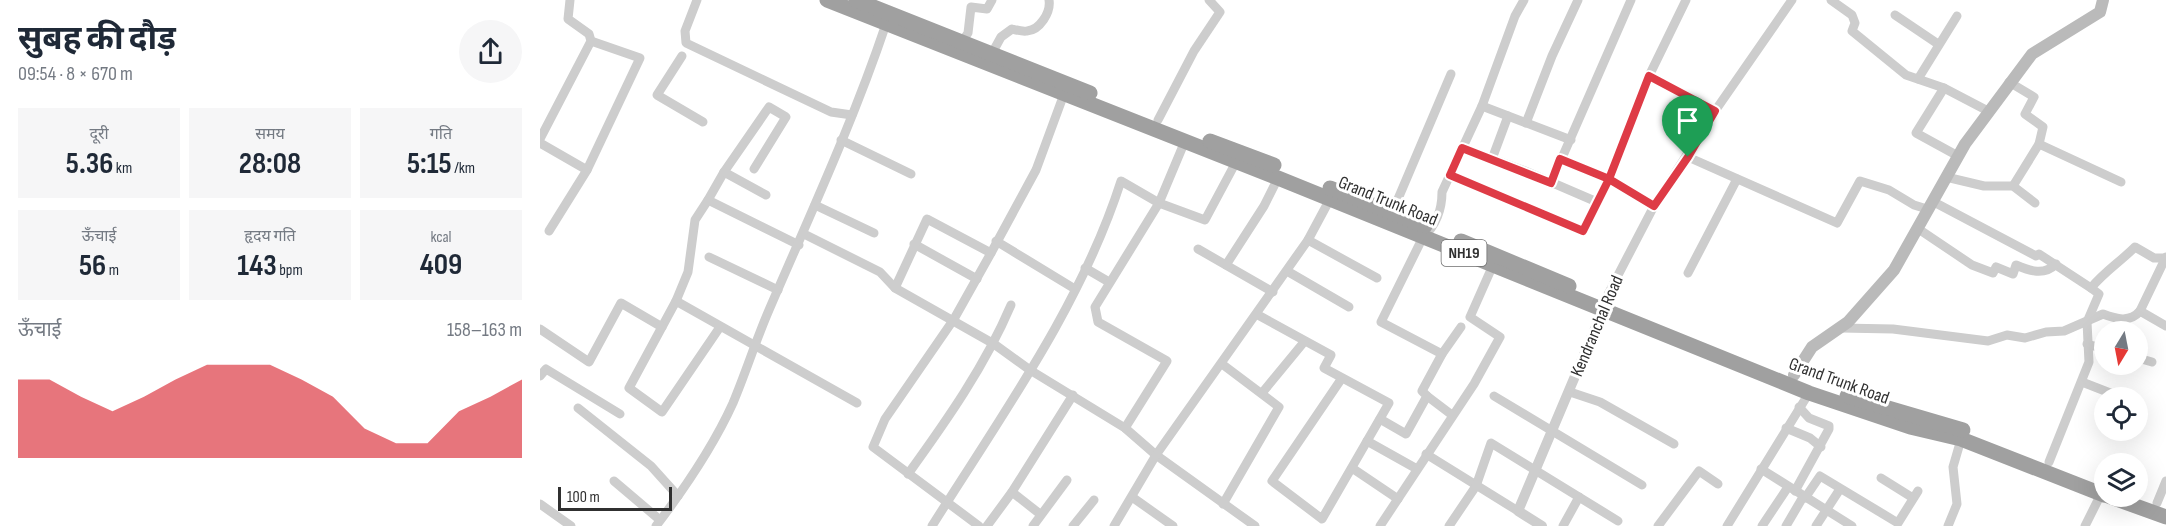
<!DOCTYPE html>
<html lang="hi">
<meta charset="utf-8">
<style>
:root{--surface:#fff;--page:#f6f6f7;--text:#1f2937;--muted:#747a83;--accent:#de3b46}
body{margin:0;font-family:"Sofia Sans Condensed","Noto Sans Devanagari",sans-serif;background:var(--page);color:var(--text);height:100vh;display:flex;flex-direction:column;font-size:22px;white-space:nowrap}
*{box-sizing:border-box;margin:0}
p{font-size:20px;color:var(--muted)}
.icon{flex:none;width:33px;height:33px;fill:none;stroke:currentColor;stroke-width:2;stroke-linecap:round;stroke-linejoin:round}
.map{position:relative;flex:1;overflow:hidden}
.drawer{display:flex;flex-direction:column;background:var(--surface);width:540px}
.drawer>*{flex:none}
.needle{width:39px;rotate:190deg}
.tools{position:absolute;left:1554px;top:321px;display:grid;gap:12px}
.tools a{display:grid;place-items:center;width:54px;height:54px;border-radius:50%;background:var(--surface);box-shadow:0 6px 24px #0002;font-size:30px}
.scale{position:absolute;left:18px;bottom:15px;width:114px;box-sizing:border-box;padding-left:6px;border:3px solid #303030;border-top:0;font-size:16px;line-height:21px;white-space:nowrap;color:#303030;-webkit-text-stroke:4px #fff;paint-order:stroke}
.pin{position:absolute;display:grid;place-items:center;width:51px;height:51px;color:#fff;margin:-62px -26px;border-radius:50% 50% 50% 0;rotate:-45deg;box-shadow:0 0 6px #0007}
.pin .icon{rotate:45deg}
.round{display:grid;place-items:center;flex:none;width:63px;height:63px;border-radius:32px;background:var(--page)}
.headline{display:flex;align-items:center;justify-content:space-between;height:102px;padding:0 18px}
h1{font-size:33px;font-weight:700;line-height:45px}
.metrics{display:grid;grid-template-columns:repeat(3,1fr);gap:9px;height:102px;padding:6px 18px}
.metrics div{display:grid;align-content:center;border-radius:0px;background:var(--page);text-align:center}
.metrics b{font-size:30px;font-weight:700}
.metrics small{font-size:16px;font-weight:400}
.metrics p{font-size:16px}
.chart{height:168px;padding:12px 18px}
.chart p{display:flex;justify-content:space-between}
.chart svg{width:100%;height:108px;margin-top:6px;fill:var(--accent);opacity:.7}
main{display:flex;flex:1;min-height:0}
.map>svg:first-child{display:block}
</style>
<main>
<section class="drawer">
<div class="headline"><div><h1>सुबह की दौड़</h1><p>09:54 · 8 × 670 m</p></div><a class="round"><svg class="icon" aria-label="share" viewBox="0 0 24 24"><path d="M12 15V3M7 8l5-5 5 5M5 13v7h14v-7"/></svg></a></div>
<div class="metrics">
<div><p>दूरी</p><b>5.36<small> km</small></b></div>
<div><p>समय</p><b>28:08</b></div>
<div><p>गति</p><b>5:15<small> /km</small></b></div>
</div>
<div class="metrics">
<div><p>ऊँचाई</p><b>56<small> m</small></b></div>
<div><p>हृदय गति</p><b>143<small> bpm</small></b></div>
<div><p>kcal</p><b>409</b></div>
</div>
<div class="chart"><p><span>ऊँचाई</span>158–163 m</p>
<svg viewBox="0 0 160 44" preserveAspectRatio="none"><path d="M0 44V12L10 12L20 19L30 25L40 19L50 12L60 6L70 6L80 6L90 12L100 19L110 32L120 38L130 38L140 25L150 19L160 12V44z"/></svg>
</div>
</section>
<div class="map">
<svg width="1626" height="526" viewBox="0 0 1626 526">
<rect width="100%" height="100%" fill="#fff"/>
<g fill="none" stroke-linecap="round" stroke-linejoin="round">
<g stroke="#cdcdcd" stroke-width="9">
<polyline points="157,0 145,31 146,43 291,112 312,115"/>
<polyline points="1291,0 1312,15 1315,23 1312,31 1366,75 1404,88 1448,111"/>
<polyline points="1355,15 1398,44"/>
<polyline points="419,40 423,40 428,33 431,7 447,9 452,0"/>
<polyline points="142,56 117,95 163,122"/>
<path d="M 450,57 L 461,37 L 472,29 C 476,30 483,32 487,31 C 500,30 511,12 509,0"/>
<polyline points="1109,76 1175,111"/>
<polyline points="1378,79 1417,16"/>
<polyline points="1469,82 1494,97 1485,114 1503,127 1499,144 1473,186"/>
<polyline points="1404,88 1376,133 1418,156"/>
<polyline points="942,106 1031,140"/>
<polyline points="618,120 654,51 680,12 669,0"/>
<polyline points="986,123 1012,56 1038,0"/>
<polyline points="0,139 51,41 49,34 28,19 30,0"/>
<polyline points="301,140 371,174"/>
<polyline points="0,143 47,170"/>
<polyline points="1499,144 1581,182"/>
<polyline points="922,148 985,171 1057,202"/>
<polyline points="1148,157 1297,223 1320,181 1349,190 1374,205 1387,209"/>
<polyline points="952,159 968,116"/>
<polyline points="1020,159 1069,179 1114,206"/>
<polyline points="214,169 246,117 229,107 184,172 168,200 259,245"/>
<polyline points="184,172 226,195"/>
<polyline points="910,175 1043,231 1069,179 1109,76 1146,0"/>
<polyline points="1406,177 1444,186 1473,186 1495,203"/>
<polyline points="1011,183 1091,0"/>
<path d="M 1392,201 L 1496,256 L 1499,254 L 1551,288 C 1564,272 1580,262 1595,247 L 1614,258 L 1625,258"/>
<polyline points="275,205 334,233"/>
<polyline points="852,213 911,74"/>
<path d="M 1377,228 L 1432,265 L 1453,273 L 1456,267 L 1473,274 L 1476,265 C 1490,271 1504,276 1516,264"/>
<polyline points="9,231 47,170 100,58 51,41"/>
<polyline points="264,234 340,272 355,288 454,344 490,370 585,428 616,455 715,526"/>
<polyline points="768,240 790,199"/>
<polyline points="456,241 535,289"/>
<polyline points="374,244 437,279"/>
<polyline points="658,249 733,292"/>
<polyline points="169,257 238,290"/>
<polyline points="1626,257 1600,311 1626,326"/>
<polyline points="686,265 724,206 738,178"/>
<polyline points="545,268 569,282"/>
<polyline points="747,271 809,307"/>
<polyline points="1148,273 1197,179"/>
<polyline points="355,288 387,219 451,253"/>
<polyline points="136,301 148,272 155,220 168,200"/>
<polyline points="1063,304 1114,206 1175,111 1252,0"/>
<polyline points="718,315 791,355 784,368 849,403 782,519 732,481 802,378"/>
<polyline points="180,327 122,412 89,388 136,301 317,403"/>
<path d="M 1301,328 L 1353,329 L 1448,341 L 1467,335 L 1485,338 L 1506,332 L 1524,331 L 1563,314 C 1576,319 1590,323 1600,311"/>
<polyline points="0,329 49,362 81,303 122,327"/>
<polyline points="1547,344 1564,349"/>
<polyline points="902,354 921,327"/>
<polyline points="1598,358 1612,362"/>
<polyline points="682,364 739,407 683,504"/>
<polyline points="0,376 6,369 80,414"/>
<polyline points="1542,382 1583,398"/>
<polyline points="1030,392 1060,402 1134,444"/>
<polyline points="722,393 764,342"/>
<polyline points="887,396 912,415"/>
<polyline points="954,396 1102,485"/>
<polyline points="1598,403 1601,405"/>
<polyline points="38,408 111,466 138,496"/>
<path d="M 840,419 L 866,434 L 887,396 L 882,391 L 902,354 L 841,322 L 883,237 C 896,226 902,209 902,192 L 942,106 L 975,16 L 984,0"/>
<polyline points="585,428 627,361 558,322 555,307 619,203 645,141"/>
<polyline points="1246,428 1270,438 1281,447"/>
<polyline points="827,441 877,469"/>
<polyline points="886,454 978,511"/>
<polyline points="1509,462 1549,362 1547,322 1559,294 1551,288"/>
<polyline points="812,468 858,499"/>
<polyline points="1221,469 1312,526"/>
<path d="M 368,474 C 407,420 445,366 471,305"/>
<polyline points="1341,478 1373,498"/>
<polyline points="74,481 120,520"/>
<polyline points="1255,491 1289,429 1289,426 1269,418 1259,407"/>
<polyline points="472,492 500,514"/>
<polyline points="592,497 633,526"/>
<polyline points="1265,498 1280,476 1358,523 1378,491"/>
<polyline points="1617,503 1626,481"/>
<polyline points="0,504 31,526"/>
<path d="M 116,526 C 145,488 173,447 193,403 C 206,372 216,340 229,310 C 270,215 313,122 346,24"/>
<path d="M 392,526 C 461,416 541,306 581,181 L 619,203 L 665,220 L 696,162"/>
<polyline points="439,526 333,447 345,419 414,319 451,253 496,170 524,94"/>
<polyline points="447,526 472,492 533,395"/>
<polyline points="493,526 527,480"/>
<polyline points="533,526 554,500"/>
<polyline points="574,526 616,455 768,240 837,278"/>
<polyline points="840,526 934,384 960,337 930,317 953,265"/>
<polyline points="909,526 936,486 951,443 1078,521"/>
<polyline points="1023,526 1039,497"/>
<polyline points="1118,526 1159,471 1178,484"/>
<polyline points="1187,526 1269,393"/>
<polyline points="1222,526 1248,487"/>
<polyline points="1246,526 1263,497"/>
<polyline points="1276,526 1300,489"/>
<polyline points="1408,526 1417,504 1413,467 1422,436"/>
<polyline points="1545,526 1561,494"/>
</g>
<polyline stroke="#cdcdcd" stroke-width="10" points="1002,526 978,511 1063,310 1063,304"/>
<polyline stroke="#bababa" stroke-width="12" points="1254,375 1272,347 1308,322 1354,270 1425,144 1492,54 1560,12 1563,0"/>
<g stroke="#a0a0a0" stroke-width="15">
<polyline points="287,0 738,178 1269,393 1370,427 1421,439 1564,495"/>
<polyline points="316,0 550,93"/>
<polyline points="670,141 734,165"/>
<polyline points="790,188 885,226"/>
<polyline points="921,241 1029,286"/>
<polyline points="1307,396 1423,430"/>
<polyline points="1568,496 1626,517"/>
</g>
</g>
<g fill="none" stroke-linecap="round" stroke-linejoin="round">
<g stroke="#fff" stroke-width="12">
<polyline id="route" points="1148,157 1114,206 1069,179 1043,231 910,175 922,148 1011,183 1020,159 1069,179 1109,76 1175,111 1148,157"/>
</g>
<use href="#route" stroke="#de3b46" stroke-width="8"/>
</g>
<g text-anchor="middle" dominant-baseline="central" stroke-width="6" stroke-linejoin="round" paint-order="stroke">
<rect fill="#fff" stroke="#6e6e6e" stroke-width="1.5" x="901.5" y="240" width="45" height="26" rx="4.5"/>
<g font-size="16" font-weight="bold" fill="#303030">
<text x="924" y="253">NH19</text>
</g>
<g font-size="18" fill="#303030" stroke="#fff">
<text transform="translate(848 201) rotate(22)">Grand Trunk Road</text>
<text transform="translate(1057 326) rotate(-67)">Kendranchal Road</text>
<text transform="translate(1299 381) rotate(20)">Grand Trunk Road</text>
</g>
</g>
</svg>
<div class="tools">
<a><svg class="needle" viewBox="-14 -14 28 28"><path d="M0-13l5 13h-10z" fill="#e53935"/><path d="M0 13l5-13h-10z" fill="#747a83"/></svg></a>
<a><svg class="icon" aria-label="locate" viewBox="0 0 24 24"><circle cx="12" cy="12" r="6"/><path d="M12 2v4M12 18v4M2 12h4M18 12h4"/></svg></a>
<a><svg class="icon" aria-label="layers" viewBox="0 0 24 24"><path d="M12 4l9 5-9 5-9-5zM3 14l9 5 9-5"/></svg></a>
</div>
<div class="scale">100 m</div>
<div class="pin" style="left:1148px;top:157px;background:#1e9e55"><svg class="icon" aria-label="arrive" viewBox="0 0 24 24"><path d="M6 21V4h12l-3 4 3 4H6"/></svg></div>
</div>
</main>
